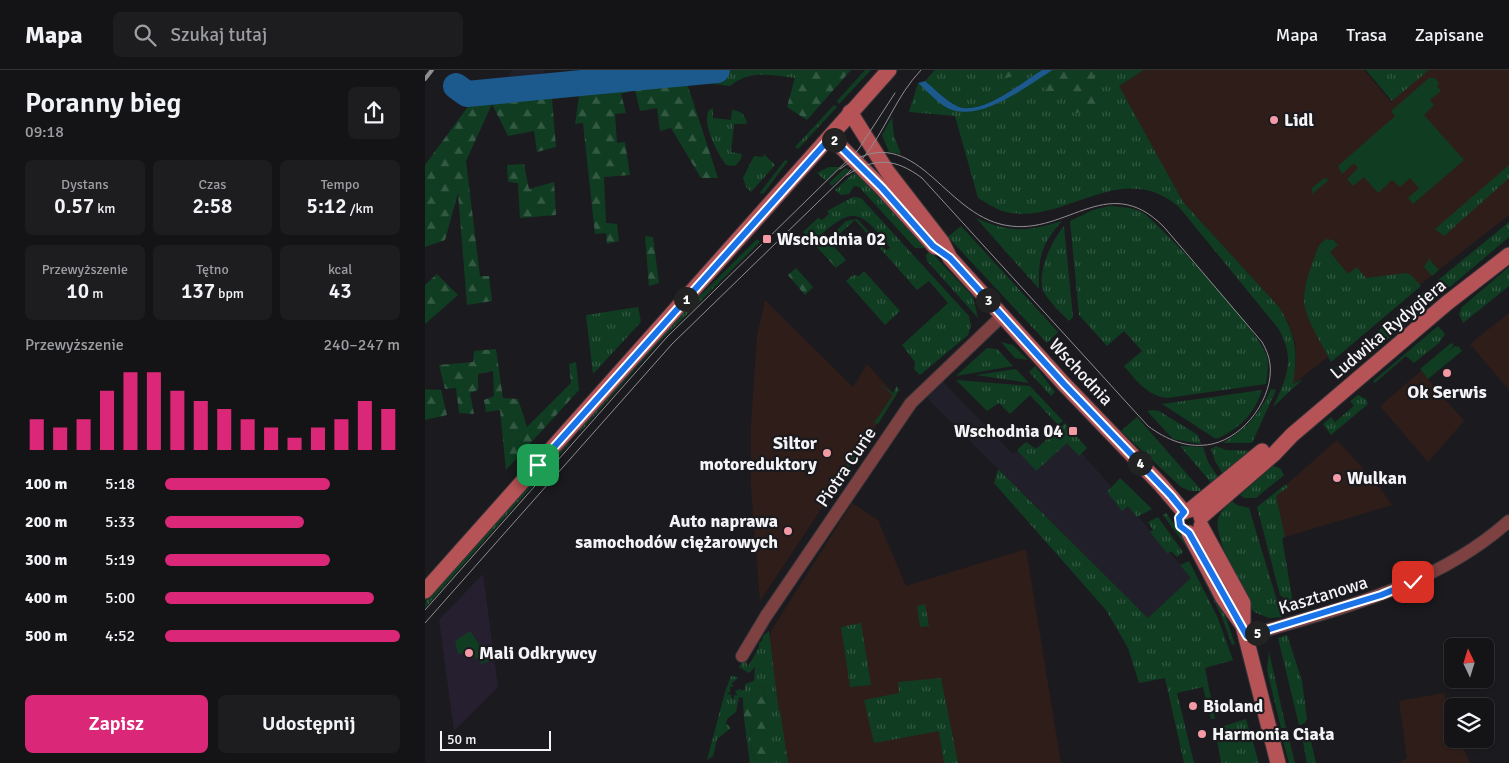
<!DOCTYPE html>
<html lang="pl">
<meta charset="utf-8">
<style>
:root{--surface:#141417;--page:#1d1d20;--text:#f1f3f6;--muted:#9d9ea1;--line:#333336;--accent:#db2777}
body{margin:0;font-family:Signika,sans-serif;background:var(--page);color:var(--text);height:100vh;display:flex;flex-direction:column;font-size:19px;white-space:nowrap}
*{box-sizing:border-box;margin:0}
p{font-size:16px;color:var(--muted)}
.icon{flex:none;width:28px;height:28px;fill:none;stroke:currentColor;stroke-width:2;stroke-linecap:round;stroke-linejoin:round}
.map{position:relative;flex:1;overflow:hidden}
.drawer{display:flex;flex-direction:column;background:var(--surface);width:425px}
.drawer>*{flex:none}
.needle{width:32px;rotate:356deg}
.controls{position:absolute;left:1019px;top:568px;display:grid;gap:10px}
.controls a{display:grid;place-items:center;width:50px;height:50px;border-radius:8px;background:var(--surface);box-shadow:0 1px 4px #0004,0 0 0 1px var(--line);font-size:25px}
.scale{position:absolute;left:15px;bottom:12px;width:111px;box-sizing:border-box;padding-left:5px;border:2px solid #f4f4f7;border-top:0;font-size:14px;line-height:18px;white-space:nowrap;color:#f4f4f7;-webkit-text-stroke:4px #1b1b1f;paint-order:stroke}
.pin{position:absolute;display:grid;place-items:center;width:42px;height:42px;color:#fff;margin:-21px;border-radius:10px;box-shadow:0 2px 8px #0006}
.km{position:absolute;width:25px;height:25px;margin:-12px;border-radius:50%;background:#222;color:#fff;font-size:14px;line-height:25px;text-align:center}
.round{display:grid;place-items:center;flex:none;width:52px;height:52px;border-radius:8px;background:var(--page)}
.head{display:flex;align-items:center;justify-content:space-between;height:85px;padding:0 25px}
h1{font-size:28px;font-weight:600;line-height:38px}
.metrics{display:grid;grid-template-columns:repeat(3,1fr);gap:8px;height:85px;padding:5px 25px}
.metrics div{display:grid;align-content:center;border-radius:8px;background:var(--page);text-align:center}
.metrics b{font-size:21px;font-weight:600}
.metrics small{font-size:14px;font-weight:400}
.metrics p{font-size:14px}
.chart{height:140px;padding:10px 25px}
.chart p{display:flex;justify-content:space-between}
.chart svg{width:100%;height:90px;margin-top:5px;stroke:var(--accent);stroke-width:6}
.primary-button{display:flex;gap:10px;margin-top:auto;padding:10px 25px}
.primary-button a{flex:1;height:58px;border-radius:8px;background:var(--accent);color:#fff;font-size:20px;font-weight:600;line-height:58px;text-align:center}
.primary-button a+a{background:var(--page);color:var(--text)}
ul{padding:0 25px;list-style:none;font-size:16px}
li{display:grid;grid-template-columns:80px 60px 1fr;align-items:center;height:38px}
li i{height:12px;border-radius:6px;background:var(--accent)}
header{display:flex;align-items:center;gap:30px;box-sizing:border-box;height:70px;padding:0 25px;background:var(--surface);border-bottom:1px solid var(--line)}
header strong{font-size:24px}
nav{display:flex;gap:28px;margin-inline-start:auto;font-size:18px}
.search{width:350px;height:45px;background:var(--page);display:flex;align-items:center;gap:12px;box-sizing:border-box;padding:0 18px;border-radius:8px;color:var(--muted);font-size:19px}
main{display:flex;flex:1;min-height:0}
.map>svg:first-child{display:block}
</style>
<header>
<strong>Mapa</strong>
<div class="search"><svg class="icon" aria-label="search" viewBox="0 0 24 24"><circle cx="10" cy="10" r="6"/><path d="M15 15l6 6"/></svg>Szukaj tutaj</div>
<nav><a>Mapa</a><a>Trasa</a><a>Zapisane</a></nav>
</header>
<main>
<section class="drawer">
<div class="head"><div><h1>Poranny bieg</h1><p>09:18</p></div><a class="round"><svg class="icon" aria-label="share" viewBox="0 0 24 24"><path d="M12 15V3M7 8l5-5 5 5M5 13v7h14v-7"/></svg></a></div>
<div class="metrics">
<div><p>Dystans</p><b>0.57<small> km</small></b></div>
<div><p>Czas</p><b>2:58</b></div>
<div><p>Tempo</p><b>5:12<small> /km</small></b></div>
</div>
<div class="metrics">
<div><p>Przewyższenie</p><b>10<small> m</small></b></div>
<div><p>Tętno</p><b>137<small> bpm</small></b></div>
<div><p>kcal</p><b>43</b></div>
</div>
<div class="chart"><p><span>Przewyższenie</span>240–247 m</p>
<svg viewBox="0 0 160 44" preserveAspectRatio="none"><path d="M5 44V29M15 44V33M25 44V29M35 44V15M45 44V6M55 44V6M65 44V15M75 44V20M85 44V24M95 44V29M105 44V33M115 44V38M125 44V33M135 44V29M145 44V20M155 44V24"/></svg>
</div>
<ul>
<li><b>100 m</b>5:18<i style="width:70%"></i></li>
<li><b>200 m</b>5:33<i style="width:59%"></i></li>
<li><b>300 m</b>5:19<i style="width:70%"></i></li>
<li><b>400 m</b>5:00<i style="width:89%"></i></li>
<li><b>500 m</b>4:52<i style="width:100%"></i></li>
</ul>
<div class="primary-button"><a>Zapisz</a><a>Udostępnij</a></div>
</section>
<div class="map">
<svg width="1084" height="693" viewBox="0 0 1084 693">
<defs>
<pattern id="grass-tufts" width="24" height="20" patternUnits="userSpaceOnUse" patternTransform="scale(1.25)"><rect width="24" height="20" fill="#103c22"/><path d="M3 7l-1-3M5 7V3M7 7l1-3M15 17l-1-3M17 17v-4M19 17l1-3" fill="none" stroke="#335943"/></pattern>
<pattern id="forest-firs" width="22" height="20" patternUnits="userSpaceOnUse" patternTransform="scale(1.25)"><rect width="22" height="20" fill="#103c22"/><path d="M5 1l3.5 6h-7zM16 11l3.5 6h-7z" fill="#335943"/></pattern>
</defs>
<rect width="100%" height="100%" fill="#1b1b1f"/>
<g fill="#2f1d19">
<polygon points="719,0 939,0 967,33 966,30 999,0 1084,0 1084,145 867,315 871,293 870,271 863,252 854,237 758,132 693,16"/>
<polygon points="340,230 428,317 442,294 471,326 335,531 326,418 326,354 332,266"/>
<polygon points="1084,243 1084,320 1045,274"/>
<polygon points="996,301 1039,351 1003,392 955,336"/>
<polygon points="912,370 953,415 967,435 860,467 844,430"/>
<polygon points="427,433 453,450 481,516 601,479 636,693 360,693 344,575 346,561"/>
<polygon points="1019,623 1027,656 1028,669 1034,669 1045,693 974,693 982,688 974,631"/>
</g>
<g fill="#21202a">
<polygon points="87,0 120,0 119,4 82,8"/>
<polygon points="517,311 587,383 645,370 767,508 723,548 499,325"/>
</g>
<polygon fill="#251f2f" points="58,504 73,617 29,661 14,550"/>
<g fill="url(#grass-tufts)">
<path d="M 276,0 L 372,0 L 370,8 C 343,5 325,0 305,16 L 289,14 L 278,8 Z"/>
<polygon points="440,0 446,0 414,34 412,31"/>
<path d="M 510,0 L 617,0 C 598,12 557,45 534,37 C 522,32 510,19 500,11 Z"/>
<path d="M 628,0 L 719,0 L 694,16 L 758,132 L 854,237 C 871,265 873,282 868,314 L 878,309 L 848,337 C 862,307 871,289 853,258 L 754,137 C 695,86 639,158 577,141 C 569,138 560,132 553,128 L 530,46 L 484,42 L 493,13 L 520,36 L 531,41 L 569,35 Z"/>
<polygon points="941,0 1004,0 967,31"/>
<polygon points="409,35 412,37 373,79 370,77"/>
<path d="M 288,38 L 288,48 L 306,50 L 307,40 C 317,41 320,45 322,54 L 309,54 L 306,82 L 317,84 L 316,89 L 310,96 L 301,95 C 293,84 276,53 284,40 Z"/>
<polygon points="467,47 469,66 476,84 464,82 457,65"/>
<polygon points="339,84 350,95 326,122 321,117 318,108 329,86 338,87"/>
<polygon points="360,90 363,91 339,123 334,124"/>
<polygon points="1084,95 1084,108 1019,166 1010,159"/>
<polygon points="404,97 415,97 401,111 392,103"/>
<polygon points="420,98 425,100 407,116 404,113"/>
<polygon points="430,102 433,106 436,104 501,176 500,178 490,178 434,117 429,116 424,124 416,125 410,120"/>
<path d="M 428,127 L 436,128 L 544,246 L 546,256 L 543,265 L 495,305 L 489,299 L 490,292 L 477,275 L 523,233 L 504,211 L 492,220 L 430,150 L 410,168 L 407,165 L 421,151 L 432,149 L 461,180 L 465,178 C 432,134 426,139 387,172 L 378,162 L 393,148 L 397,150 L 404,144 L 402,141 Z"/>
<path d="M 684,136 C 697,137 711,137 721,145 C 741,161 839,266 842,287 C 844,295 842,306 841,314 L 742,328 C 721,325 712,311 699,296 L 717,281 L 699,261 L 682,276 L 654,245 L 645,151 L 668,140 Z"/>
<path d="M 551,148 C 585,163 602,162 637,151 C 616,174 613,188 614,219 Z"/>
<polygon points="1084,152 1084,167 1025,217 1017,216 1012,211"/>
<polygon points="536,156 633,262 622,273 523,167"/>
<path d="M 639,156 L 648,247 L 644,251 C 636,243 626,234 620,224 C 609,206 627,170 639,156 Z"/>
<polygon points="332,169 335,172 235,271 155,362 154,359 260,237 279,222"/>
<path d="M 894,175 L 911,195 L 914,193 L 923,204 L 932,197 L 941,208 L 981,203 L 986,205 L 996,216 L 906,292 C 897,273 879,249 879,228 C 880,210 888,192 894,175 Z"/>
<polygon points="505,181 548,227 553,248 502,191 501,185"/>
<polygon points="1084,197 1084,216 1038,253 1034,244 1037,237"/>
<polygon points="439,201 475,241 460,255 421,211 428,205 434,206"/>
<polygon points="1000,221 1003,228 1001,237 925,301 916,302 910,298"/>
<polygon points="213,237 216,252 168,304 161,245"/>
<polygon points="1013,256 1020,264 1014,273 989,293 981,286 950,313 948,311"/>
<polygon points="576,272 588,275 603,290 590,288"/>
<polygon points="562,278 572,279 588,296 531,306"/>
<polygon points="610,296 630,322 626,326 604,302"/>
<polygon points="591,299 604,313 551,305"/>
<polygon points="531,310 605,316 638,351 633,355 605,325 585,344 574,333 562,341"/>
<polygon points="453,313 468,323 472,316 474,320 453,354 449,353 468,325"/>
<path d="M 846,319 L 851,320 L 827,373 L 798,373 C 821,359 834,345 846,319 Z"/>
<path d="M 837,320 C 829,345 815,358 791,369 L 737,334 Z"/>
<polygon points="933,325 941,329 943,334 906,365 898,354 906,347 910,352 929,336 925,331"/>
<polygon points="728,340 734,341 773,365 776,374 748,369 722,341"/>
<polygon points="712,347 777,421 765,421 756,417 696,361"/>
<polygon points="640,353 662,378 654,386 642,373 611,401 592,380 601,372 611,379"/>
<polygon points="446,357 449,359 410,418 408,416"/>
<polygon points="140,373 145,373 0,538 1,530"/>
<polygon points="755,376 778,377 783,392 795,410 788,415"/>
<polygon points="791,376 801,380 829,381 799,406 790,391 786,379"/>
<polygon points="848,396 855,398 859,405 831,428 819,428 815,425"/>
<polygon points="573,399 723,548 766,508 755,495 764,491 792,546 808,590 780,598 790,649 786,649 778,617 752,623 769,693 759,693 740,608 714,613 703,578 681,540 569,413"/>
<polygon points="695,408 727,439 712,447 703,436 697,441 682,422"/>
<path d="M 861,414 L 863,417 L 851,426 L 860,467 L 857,468 L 868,533 L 891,527 L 892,534 C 874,540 871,536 855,525 L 832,437 Z"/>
<path d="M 807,431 L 812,435 L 824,438 L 857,547 L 844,548 L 829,542 C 819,527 788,466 793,449 C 795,441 801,437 807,431 Z"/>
<polygon points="741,443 764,475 763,479 738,445"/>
<polygon points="733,447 758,482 752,487 746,481 743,484 725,462 728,460 723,452"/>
<polygon points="768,488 773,489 800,545 810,574 807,575 796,545"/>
<polygon points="857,528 877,539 863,543"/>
<polygon points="500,534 504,556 495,557 492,536"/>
<polygon points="436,553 446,615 425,617 416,557"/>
<polygon points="344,561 360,693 347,693 339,614 318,632 318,628 314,627 311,642 302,649 301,653 306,658 292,669 288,686 282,690 300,622 306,606 314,607 306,614 309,616 305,617 305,622 302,623 305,625 306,624 307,630 310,625 313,626 310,621 316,619 317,621 320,620 320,614 329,611 330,597 324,603 314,597 320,589 323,597 334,577 334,573 337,571 338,566"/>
<polygon points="862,565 877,611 882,649 880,653 874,655 853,568"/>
<polygon points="844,582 861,658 856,658 842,600"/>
<polygon points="516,608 533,693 519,693 514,661 449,673 439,630 474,623 473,612"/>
<polygon points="319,649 325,650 327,684 333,693 325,693"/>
<polygon points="821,649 834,693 796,693 790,659"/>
<polygon points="876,661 884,663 891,693 882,693"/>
<polygon points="863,665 870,693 864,693 858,671"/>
</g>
<g fill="url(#forest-firs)">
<polygon points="372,0 426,0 382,50 362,37"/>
<polygon points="580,0 608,0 578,9"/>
<polygon points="632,0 668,0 674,40 650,43 645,21 621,21 620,4"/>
<polygon points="260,7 293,108 276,108 246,58 235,61 232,38 215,41 210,20 196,24 201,43 190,44 192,73 200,72 205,105 179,107 181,153 192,154 194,171 182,174 181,163 170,164 158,53 150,54 154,26 127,29 131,77 112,82 109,61 83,66 67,34 41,91 55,206 64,206 67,231 42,235 33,123 20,170 0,177 0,95 50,27"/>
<polygon points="99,94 104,119 129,112 131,145 95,148 93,113 83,112 82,95"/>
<polygon points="220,166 228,167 234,213 224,216"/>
<polygon points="402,169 421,190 411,198 392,177"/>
<polygon points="371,198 388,217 380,225 363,205"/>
<polygon points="12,204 33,225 0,254 0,215"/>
<polygon points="71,279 78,328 93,329 102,357 146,313 144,294 151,292 154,320 81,400 75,340 61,342 59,330 69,326 68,301 53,304 53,320 45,323 49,344 34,343 31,318 20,319 14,295 48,292 49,281"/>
<polygon points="0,319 16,320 22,345 0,350"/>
<polygon points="339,614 348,693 333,693 327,684 325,651 319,649 318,632"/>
<polygon points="353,640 355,640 363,693 360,693"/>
</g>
<g fill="#103c22">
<polygon points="1004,8 1010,8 1014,14 1012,16 1016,21 1005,30 1009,35 999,45 1039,90 988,134 983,128 994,118 985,108 975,117 967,110 953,123 939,107 928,116 922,109 933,98 929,93 917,104 913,96 970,46 966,41"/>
<polygon points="899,108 904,110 887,124 887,118"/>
<polygon points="901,169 908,170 913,175 905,182 914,193 911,195 894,175"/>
<polygon points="1004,189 1014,200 1007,206 999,197"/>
<polygon points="1026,273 1029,275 1022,282 1030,276 1034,277 1037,281 1003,309 995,299"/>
<polygon points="45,561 57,578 65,577 67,590 57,594 45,582 33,584 30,571"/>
</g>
<path fill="#1c598c" d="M 617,0 L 628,0 C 601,16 551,57 519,36 C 510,30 502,21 493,13 L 500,11 C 510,19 522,32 534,37 C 557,45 598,12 617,0 Z"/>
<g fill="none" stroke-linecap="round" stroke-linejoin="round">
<polyline stroke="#1c598c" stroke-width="26" points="31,16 42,24 292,0"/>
<g stroke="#353539" stroke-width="14">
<g id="street">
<path d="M 822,566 C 915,538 1010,517 1084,451"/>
<polyline points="317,586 341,546 486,333 577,246"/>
</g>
</g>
<g stroke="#353539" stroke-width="17">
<g id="secondary">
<polyline points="425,42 462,101 517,172 525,188 639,314 735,414 759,442"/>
<polyline points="406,67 457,118 510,177"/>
<polyline points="765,440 837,381"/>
<polyline points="776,447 849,384 867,365 1022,233 1084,185"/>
<polyline points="776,456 818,533 818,556"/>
<polyline points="764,463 798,528 818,556 853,693"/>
<polyline points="0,521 464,0"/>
</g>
</g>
<use href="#street" stroke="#7e4141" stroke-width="12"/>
<use href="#secondary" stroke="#b65356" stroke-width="15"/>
<g stroke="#8f8f92" stroke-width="1">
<path d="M 438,88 C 461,60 471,26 496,0"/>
<path d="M 415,99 C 487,45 514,138 575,154 C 639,171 681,98 739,157 L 837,272 C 841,279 844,286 845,294 C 849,327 820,367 787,374 C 763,379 742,370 723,356 L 497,108 C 470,88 450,87 422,105"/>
<polyline points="0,540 242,267 433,80 470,23"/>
<polyline points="0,553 247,274 426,100"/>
</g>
<polyline stroke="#8f8f92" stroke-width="4" points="0,9 7,0"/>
</g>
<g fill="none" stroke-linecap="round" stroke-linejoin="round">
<g stroke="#fff" stroke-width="10">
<polyline id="route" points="113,395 406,67 457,118 508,176 525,188 639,314 746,426 759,442 754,448 755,456 764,463 822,566 956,525 988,512"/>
</g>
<use href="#route" stroke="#1a73e8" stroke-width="6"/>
</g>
<g fill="#f49aa5" stroke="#1b1b1f" stroke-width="2">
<circle cx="849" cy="50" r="5"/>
<rect x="337" y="164" width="10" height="10" rx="2.5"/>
<circle cx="1022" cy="303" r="5"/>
<rect x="643" y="356" width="10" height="10" rx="2.5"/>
<circle cx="402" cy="383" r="5"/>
<circle cx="912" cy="408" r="5"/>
<circle cx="363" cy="461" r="5"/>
<circle cx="44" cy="583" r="5"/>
<circle cx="768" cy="636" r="5"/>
<circle cx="777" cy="664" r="5"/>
</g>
<g text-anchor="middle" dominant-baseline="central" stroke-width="4.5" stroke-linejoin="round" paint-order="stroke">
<g font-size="18" font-weight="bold" fill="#f4f4f7" stroke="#1b1b1f" text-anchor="start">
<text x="859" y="50">Lidl</text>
<text x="352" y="169">Wschodnia 02</text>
<text x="1022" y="322" text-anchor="middle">Ok Serwis</text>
<text x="638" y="361" text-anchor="end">Wschodnia 04</text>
<text x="392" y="373" text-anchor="end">Siltor<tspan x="392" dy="21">motoreduktory</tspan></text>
<text x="922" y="408">Wulkan</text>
<text x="353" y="451" text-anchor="end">Auto naprawa<tspan x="353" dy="21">samochodów ciężarowych</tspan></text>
<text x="54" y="583">Mali Odkrywcy</text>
<text x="778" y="636">Bioland</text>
<text x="787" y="664">Harmonia Ciała</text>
</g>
<g font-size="18" fill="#f4f4f7" stroke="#1b1b1f">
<text transform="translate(963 259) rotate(-40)">Ludwika Rydygiera</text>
<text transform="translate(656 302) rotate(47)">Wschodnia</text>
<text transform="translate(421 397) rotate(-56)">Piotra Curie</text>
<text transform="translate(898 525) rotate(-17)">Kasztanowa</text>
</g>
</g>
</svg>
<div class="controls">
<a><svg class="needle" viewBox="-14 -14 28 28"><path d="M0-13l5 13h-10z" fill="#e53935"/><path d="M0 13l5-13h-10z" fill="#9d9ea1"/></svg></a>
<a><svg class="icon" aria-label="layers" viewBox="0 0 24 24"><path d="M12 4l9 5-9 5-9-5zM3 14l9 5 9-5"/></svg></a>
</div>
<div class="scale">50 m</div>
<div class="pin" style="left:113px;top:395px;background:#1e9e55"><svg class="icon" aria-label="arrive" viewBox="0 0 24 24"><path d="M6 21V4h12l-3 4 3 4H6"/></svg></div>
<div class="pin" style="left:988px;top:512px;background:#d93025"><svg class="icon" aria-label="check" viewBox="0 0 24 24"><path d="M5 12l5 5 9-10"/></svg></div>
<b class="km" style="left:261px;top:229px">1</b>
<b class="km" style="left:409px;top:70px">2</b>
<b class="km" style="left:563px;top:230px">3</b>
<b class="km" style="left:715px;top:393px">4</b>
<b class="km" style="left:832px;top:563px">5</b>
</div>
</main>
